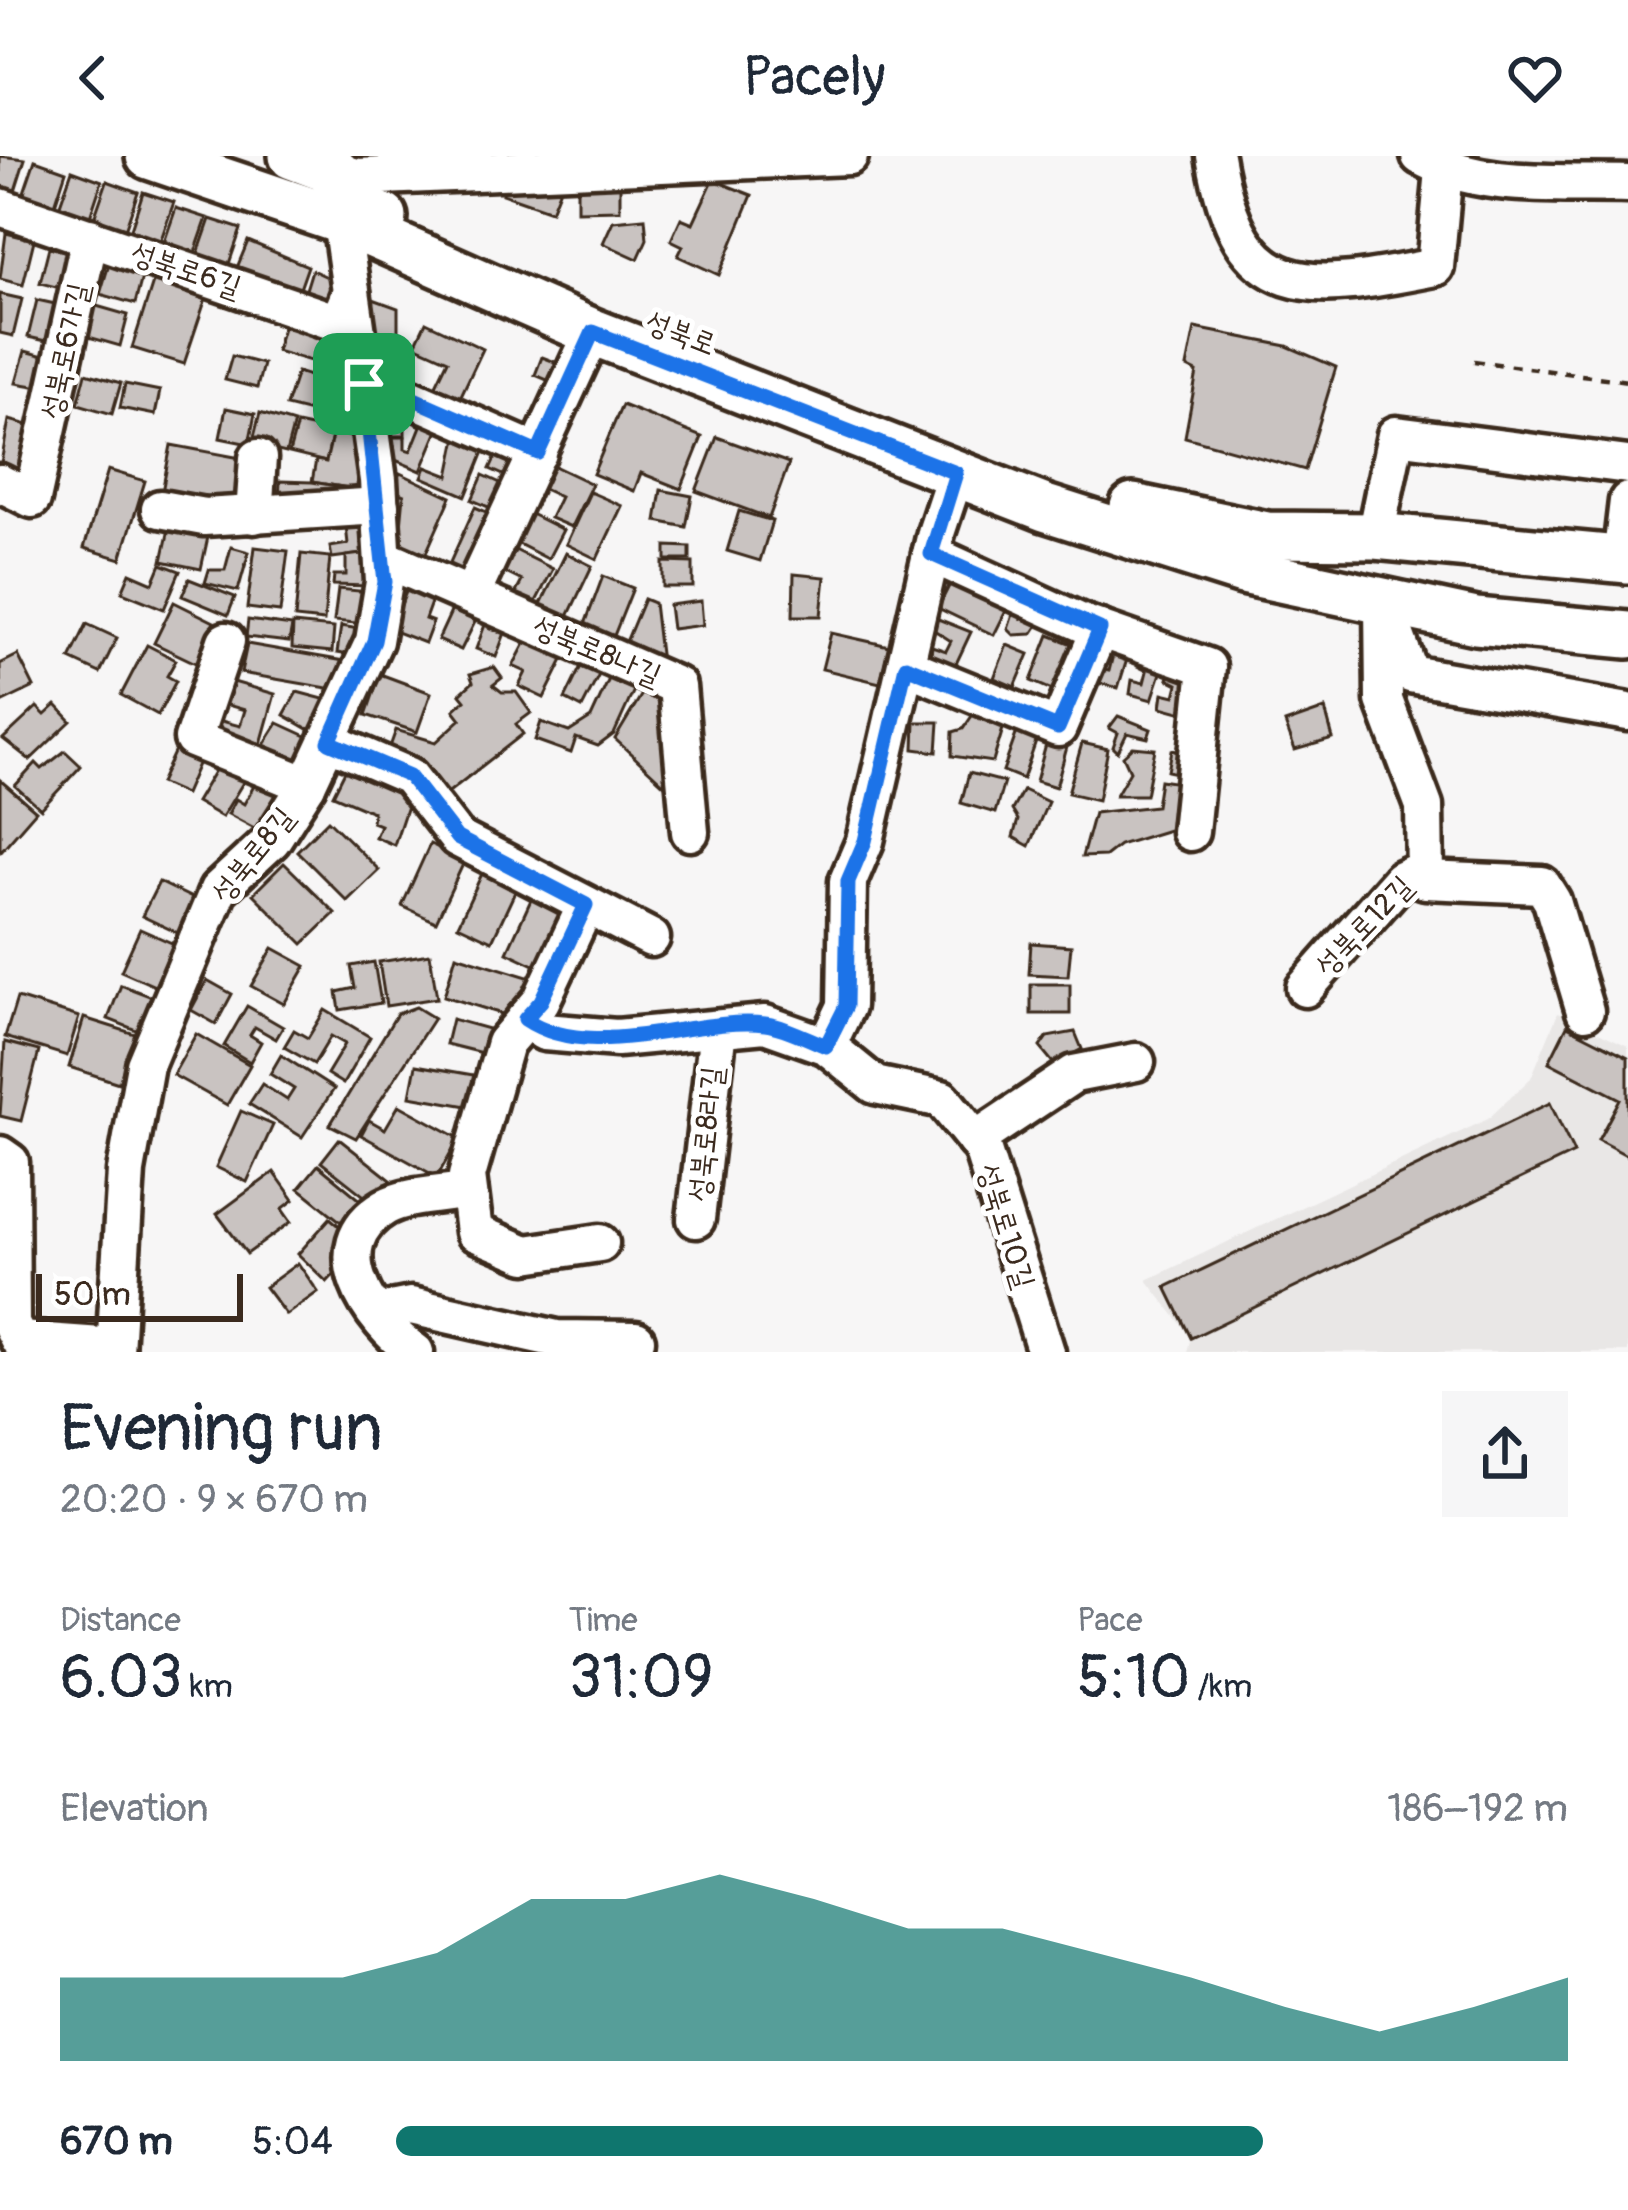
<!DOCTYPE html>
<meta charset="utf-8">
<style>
:root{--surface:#fff;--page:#f6f6f7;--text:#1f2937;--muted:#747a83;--accent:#0f766e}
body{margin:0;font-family:Pangolin,"Poor Story",sans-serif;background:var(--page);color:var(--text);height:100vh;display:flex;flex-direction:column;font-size:45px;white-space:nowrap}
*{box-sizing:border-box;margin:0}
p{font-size:39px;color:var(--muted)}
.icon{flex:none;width:66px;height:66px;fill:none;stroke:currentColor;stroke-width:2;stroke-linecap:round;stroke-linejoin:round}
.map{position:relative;height:1196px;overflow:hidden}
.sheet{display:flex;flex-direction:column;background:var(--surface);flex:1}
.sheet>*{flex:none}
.scale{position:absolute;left:36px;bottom:30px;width:207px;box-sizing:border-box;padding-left:12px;border:6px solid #3b2a1e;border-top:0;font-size:33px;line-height:42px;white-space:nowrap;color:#3b2a1e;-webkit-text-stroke:9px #fff;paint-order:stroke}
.pin{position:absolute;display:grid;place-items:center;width:102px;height:102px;color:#fff;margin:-51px;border-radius:24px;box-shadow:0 6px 18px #0006}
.round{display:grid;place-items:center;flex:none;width:126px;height:126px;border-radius:0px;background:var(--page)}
.head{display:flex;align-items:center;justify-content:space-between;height:204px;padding:0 60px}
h1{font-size:66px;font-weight:600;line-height:90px}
.stats{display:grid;grid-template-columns:repeat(3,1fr);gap:18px;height:204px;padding:12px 60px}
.stats div{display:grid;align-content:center}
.stats b{font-size:60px;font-weight:600}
.stats small{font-size:33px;font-weight:400}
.stats p{font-size:33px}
.chart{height:336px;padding:24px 60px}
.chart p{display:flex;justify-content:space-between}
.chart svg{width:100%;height:216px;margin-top:12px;fill:var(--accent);opacity:.7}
ul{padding:0 60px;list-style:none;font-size:39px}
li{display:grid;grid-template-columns:192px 144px 1fr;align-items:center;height:90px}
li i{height:30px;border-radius:15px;background:var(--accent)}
header{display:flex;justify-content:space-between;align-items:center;height:156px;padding:0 60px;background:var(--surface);font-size:54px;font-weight:600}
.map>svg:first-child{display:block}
</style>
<header><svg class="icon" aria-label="back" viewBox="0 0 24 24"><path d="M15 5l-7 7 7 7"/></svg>Pacely<svg class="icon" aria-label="heart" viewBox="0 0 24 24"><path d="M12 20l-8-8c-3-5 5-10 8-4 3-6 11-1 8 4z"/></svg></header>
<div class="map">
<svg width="1628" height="1196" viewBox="0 0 1628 1196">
<rect width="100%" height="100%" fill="#f7f6f6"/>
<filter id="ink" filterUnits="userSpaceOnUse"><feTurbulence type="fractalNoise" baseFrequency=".00833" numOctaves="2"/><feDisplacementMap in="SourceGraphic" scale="24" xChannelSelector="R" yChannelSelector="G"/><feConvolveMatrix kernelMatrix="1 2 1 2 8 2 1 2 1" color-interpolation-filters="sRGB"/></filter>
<g filter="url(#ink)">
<polygon fill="#e9e7e6" points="1558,857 1628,890 1628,1196 1187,1196 1191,1181 1147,1124 1488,963 1531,922"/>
<g fill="#c9c3c1" stroke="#3b2a1e" stroke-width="3">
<polygon points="0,0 25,3 12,44 0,40"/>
<polygon points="35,4 66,15 53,55 21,45"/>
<polygon points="72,14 102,25 86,73 55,63"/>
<polygon points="505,20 561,30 551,55 502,38"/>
<polygon points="577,23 620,23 620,54 577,55"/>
<polygon points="713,24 752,39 719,119 678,100 683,90 671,84 681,62 693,67"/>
<polygon points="107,25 138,36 121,85 90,74"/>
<polygon points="143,36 174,46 157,95 127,85"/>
<polygon points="176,52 207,62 190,111 159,101"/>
<polygon points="645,62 647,83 638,103 603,87 613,65"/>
<polygon points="210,63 241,73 224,122 193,112"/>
<polygon points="6,77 34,84 23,129 0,123"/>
<polygon points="248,85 308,110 296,144 234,119"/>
<polygon points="49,91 76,98 68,134 40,127"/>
<polygon points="109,108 143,117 135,148 100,138"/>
<polygon points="312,114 340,127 331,150 304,140"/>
<polygon points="154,123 207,139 184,208 132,192"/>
<polygon points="0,138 22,143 13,180 0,177"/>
<polygon points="373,143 398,152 398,212 380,214"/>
<polygon points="37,144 64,150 55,187 28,181"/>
<polygon points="93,149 128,159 120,190 85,180"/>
<polygon points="286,161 330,174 327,184 345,189 338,213 276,195"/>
<polygon points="426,166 483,193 458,246 433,235 448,204 415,189"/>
<polygon points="1195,172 1287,190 1336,211 1305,314 1185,281 1197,216 1187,211"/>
<polygon points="25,195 52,202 46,232 16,227"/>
<polygon points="232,200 263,208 257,232 225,224"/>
<polygon points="542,201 571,212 552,226 535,219"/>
<polygon points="297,216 342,230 351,266 286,250"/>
<polygon points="86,217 121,227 112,258 78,248"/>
<polygon points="125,228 160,235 155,259 120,252"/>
<polygon points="385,241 405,258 405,280 385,280"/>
<polygon points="622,249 702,281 681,333 641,317 634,335 593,318"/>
<polygon points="226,252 255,258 249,288 220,282"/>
<polygon points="415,252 442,265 421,315 386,300 385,281 405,281 405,293 411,295 421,270 408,264"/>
<polygon points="260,257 294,267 286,297 252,289"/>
<polygon points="9,264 36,271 22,317 0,312"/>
<polygon points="297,268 333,276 326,306 289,297"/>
<polygon points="333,276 355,282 361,334 312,326 316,304 326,306"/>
<polygon points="457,281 485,293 466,340 422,321 426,311 449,320"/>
<polygon points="717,281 789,307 769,362 696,335"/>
<polygon points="171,289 246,303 238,349 162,336"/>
<polygon points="501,289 530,302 519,326 490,313"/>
<polygon points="550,308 592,328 571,371 550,362 560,341 539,331"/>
<polygon points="108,314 145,325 121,403 84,392"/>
<polygon points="400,317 451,341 422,406 407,399 400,381 404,339 392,334"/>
<polygon points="483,319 511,332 500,356 472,344"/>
<polygon points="280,325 312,326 361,334 279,345"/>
<polygon points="661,334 692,340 686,371 656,365"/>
<polygon points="590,336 622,350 597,403 566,388"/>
<polygon points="475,351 498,361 472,421 448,411"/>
<polygon points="739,355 772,365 760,405 727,395"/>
<polygon points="364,358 370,397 332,402 330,391 348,388 345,361"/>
<polygon points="531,358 563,374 548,403 517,387"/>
<polygon points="169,373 208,381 201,413 162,405"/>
<polygon points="666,390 690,391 690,404 666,404"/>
<polygon points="231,391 249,396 238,435 205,427 209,414 225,414"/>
<polygon points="255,391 288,395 280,456 247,452"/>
<polygon points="509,391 553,413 529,459 509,450 522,425 498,413"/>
<polygon points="370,397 370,430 333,429 334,419 346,419 346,400"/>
<polygon points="566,397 592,410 564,469 537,456"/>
<polygon points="301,398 330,401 324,465 295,462"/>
<polygon points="663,406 693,407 693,431 663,431"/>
<polygon points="161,408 180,415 164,453 122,436 130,417 153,427"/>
<polygon points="794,418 825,421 821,460 793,460"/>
<polygon points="603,420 633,432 613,482 584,471"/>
<polygon points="953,422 1009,449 994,479 938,452"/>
<polygon points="189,423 235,441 228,459 182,440"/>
<polygon points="408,431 433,441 425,463 433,466 425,487 391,474"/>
<polygon points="338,433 370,436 367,468 334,465"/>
<polygon points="644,443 654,447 662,515 621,498"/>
<polygon points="701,445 703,469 672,473 669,449"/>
<polygon points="174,446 214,466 209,477 216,481 202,510 154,487"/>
<polygon points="455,447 479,458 461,494 438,484"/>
<polygon points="1015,452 1040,466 1032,478 1014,479 1008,473"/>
<polygon points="489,458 509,466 496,501 476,493"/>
<polygon points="933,461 971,476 955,510 931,498 932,490 946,495 951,485 931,472"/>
<polygon points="248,464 292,470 289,486 246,481"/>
<polygon points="87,468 117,482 100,517 70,503"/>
<polygon points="293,468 334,472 332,496 292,492"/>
<polygon points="341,470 365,474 361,501 337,497"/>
<polygon points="831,477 889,490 880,527 822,513"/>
<polygon points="1049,479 1080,491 1061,538 1031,525"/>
<polygon points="529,480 566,498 544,542 519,530 526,516 513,510"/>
<polygon points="1105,487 1129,497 1118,532 1095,526 1098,513 1109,515 1112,503 1102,499"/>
<polygon points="247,488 344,505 339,534 241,517"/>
<polygon points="147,489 176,504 167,520 176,525 158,559 121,539"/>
<polygon points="1007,489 1029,498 1015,531 994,522"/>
<polygon points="18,499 34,531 1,547 0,508"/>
<polygon points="1140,499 1164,508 1152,544 1130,538 1132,524 1144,527 1147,515 1137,510"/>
<polygon points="584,504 602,513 582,552 565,543"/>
<polygon points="494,511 502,522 493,529 502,536 516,536 531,557 516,568 523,578 445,639 424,609 386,602 396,574 436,586 461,563 454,554 465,544 460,538 473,526 470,518"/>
<polygon points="614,512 639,523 614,578 598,590 576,582 571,597 535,584 541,566 569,576 591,562"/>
<polygon points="1172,512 1192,517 1183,557 1161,551 1163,537 1175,540 1178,528 1168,523"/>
<polygon points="380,518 431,537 417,576 366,559"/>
<polygon points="230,525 275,538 259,595 213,582 218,564 240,570 245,554 224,548"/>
<polygon points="648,528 663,535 671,635 615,583"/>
<polygon points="297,536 331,545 317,578 284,559"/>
<polygon points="56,549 71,565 30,604 3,583 37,551 45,559"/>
<polygon points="1325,553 1333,583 1295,594 1285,567"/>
<polygon points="976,554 1005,566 993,606 952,600 953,576 963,573"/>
<polygon points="1118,560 1151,573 1148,582 1127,577 1118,596 1113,591 1118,577 1109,572"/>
<polygon points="915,566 939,566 937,596 914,593"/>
<polygon points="278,567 317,585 303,613 260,595"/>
<polygon points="1018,573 1038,580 1023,623 1003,615"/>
<polygon points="1047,585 1067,591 1056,631 1036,625"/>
<polygon points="1082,587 1108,593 1098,644 1068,637"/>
<polygon points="178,588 202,599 185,638 160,627"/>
<polygon points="1133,591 1155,593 1146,639 1116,639 1130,615 1123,600"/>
<polygon points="1172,594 1181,596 1177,617 1168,615"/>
<polygon points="65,595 81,610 41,653 15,630 36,607 42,613"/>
<polygon points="224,599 250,615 222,661 196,646"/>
<polygon points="350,605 404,627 408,647 394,689 375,681 380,669 372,666 373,656 333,639"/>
<polygon points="969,617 1004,626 995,657 961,647"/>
<polygon points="260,619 286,632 262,676 228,658 236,643 244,648"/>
<polygon points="0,624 36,655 1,695 0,694"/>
<polygon points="1160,624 1180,627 1175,672 1119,689 1105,700 1082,701 1094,657 1156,650"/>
<polygon points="1023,634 1048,646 1029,690 1013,681 1018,664 1012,654"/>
<polygon points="328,664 379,714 347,745 297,695"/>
<polygon points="430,688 465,704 436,766 402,750"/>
<polygon points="284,707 335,757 303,788 253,738"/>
<polygon points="487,707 521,723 492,785 458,769"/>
<polygon points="159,726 196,744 180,778 142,760"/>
<polygon points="535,735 570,750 541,812 507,796"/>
<polygon points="140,773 174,788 155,830 121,815"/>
<polygon points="1031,787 1071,790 1068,820 1029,818"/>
<polygon points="273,792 306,810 284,848 251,830"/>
<polygon points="430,798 437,842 386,850 379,806"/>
<polygon points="456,799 531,822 518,863 444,840"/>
<polygon points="374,806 381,847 340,854 337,836 355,832 351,810"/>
<polygon points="207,824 232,838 216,868 191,854"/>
<rect x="1031" y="828" width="39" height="30"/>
<polygon points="121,829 155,842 141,876 108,863"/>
<polygon points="17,842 79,861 67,900 5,881"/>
<polygon points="247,850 283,871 276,883 255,871 250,879 261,886 250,906 224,890"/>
<polygon points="416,851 434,862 356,982 330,969 397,858"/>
<polygon points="325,854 370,881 343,928 327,918 345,888 331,880 314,908 284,891 294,874 308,882"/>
<polygon points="84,862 135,878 119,927 69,911"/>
<polygon points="452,863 492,874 486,898 446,888"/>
<polygon points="1567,870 1628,901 1628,1000 1598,984 1620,943 1549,906"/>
<polygon points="1075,876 1082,893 1054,908 1040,891 1047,881"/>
<polygon points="196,878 250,909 227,949 173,919"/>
<polygon points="5,886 39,895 21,965 0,960"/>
<polygon points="281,899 334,933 302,981 249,948 262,928 287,944 294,933 270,918"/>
<polygon points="416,909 479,920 473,951 410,940"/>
<polygon points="1550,947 1574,997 1191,1182 1166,1131"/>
<polygon points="399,949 459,982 437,1021 361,979 369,964 385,973"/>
<polygon points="241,955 273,969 247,1026 216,1011"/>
<polygon points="339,983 391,1024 373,1047 321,1006"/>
<polygon points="318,1009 369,1051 351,1074 299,1032"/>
<polygon points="274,1016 294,1044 282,1053 291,1066 247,1098 217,1058"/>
<polygon points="330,1062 349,1078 341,1111 327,1126 298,1098"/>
<polygon points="298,1107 318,1136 286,1159 265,1131"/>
</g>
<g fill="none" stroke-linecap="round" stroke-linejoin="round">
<g stroke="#3b2a1e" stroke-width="45">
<g id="minor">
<polyline points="330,0 337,17 358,21 849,0"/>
<path d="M 1215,0 C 1240,149 1308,136 1435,111 L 1444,14"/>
<path d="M 1420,0 C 1478,34 1562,26 1628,28"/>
<polyline points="0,51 338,167 351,135"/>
<polyline points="365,228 380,228 538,297"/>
<polyline points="0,327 32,343 90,81"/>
<polyline points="160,353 204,361 380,350"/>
<polyline points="254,359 258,302"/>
<polyline points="1375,380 1396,279 1628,309"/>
<polyline points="931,398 1082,467 1207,511 1190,676"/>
<polyline points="383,402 677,530 690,676"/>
<polyline points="1621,404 1628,345"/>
<polyline points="471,440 593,176"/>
<polyline points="1383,445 1384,544 1424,650 1425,724 1542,729 1552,745 1585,855"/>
<polyline points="1393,471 1410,518 1628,556"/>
<polyline points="226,485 193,583 307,629"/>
<polyline points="906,510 1058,572 1100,473"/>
<polyline points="330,586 409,620 457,682 651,782"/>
<polyline points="586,749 541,845 505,887 467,1020 474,1076 526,1098 600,1087"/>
<polyline points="1305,832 1401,723 1425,712"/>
<polyline points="525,863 544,876 617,882 765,868 827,890 875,929 942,943 982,992 1046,1196"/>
<polyline points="827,890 846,850 848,725 865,685 936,377 956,317"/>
<polyline points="975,984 1074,918 1136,906"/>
<polyline points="0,999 10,1006 11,1168 19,1184 115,1191"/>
<polyline points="696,1063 718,873"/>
<polyline points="376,1157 411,1150 557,1183 636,1184"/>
<polyline points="115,1196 126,1015 145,909 218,734 272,684 307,629 374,485 384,426 378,324 341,65"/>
<path d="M 415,1196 C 370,1165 319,1090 385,1051 C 406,1039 444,1039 468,1034"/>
</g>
</g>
<g stroke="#3b2a1e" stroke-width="54">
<g id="major">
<polyline points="149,0 341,65 593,176 1045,352 1243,415 1476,465 1628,479"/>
<polyline points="292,0 337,17"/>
<polyline points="337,17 338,43 384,61"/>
<polyline points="1133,351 1267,379 1375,380 1628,404"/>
</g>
</g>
<polyline stroke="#3b2a1e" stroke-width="4.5" stroke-dasharray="9 9" stroke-linecap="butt" points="1474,205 1628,225"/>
<use href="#minor" stroke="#fff" stroke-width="36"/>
<use href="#major" stroke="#fff" stroke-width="45"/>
</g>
</g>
<g fill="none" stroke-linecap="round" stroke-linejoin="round" filter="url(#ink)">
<g stroke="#fff" stroke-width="24">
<path id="route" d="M 593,176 L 956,317 L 931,398 L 1100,473 L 1058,572 L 906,510 L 865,685 L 848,725 L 846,850 L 826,890 C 808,883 784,870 765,868 C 691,860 592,908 525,863 L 541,845 L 586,749 L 457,682 L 409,620 L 329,586 L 374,485 L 385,426 L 364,228 L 380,228 L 538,297 Z"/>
</g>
<use href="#route" stroke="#1a73e8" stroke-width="15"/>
</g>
<g text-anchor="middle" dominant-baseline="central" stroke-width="10" stroke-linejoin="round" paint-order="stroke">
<g font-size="30" fill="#3b2a1e" stroke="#fff">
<text transform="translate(186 114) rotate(19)">성북로6길</text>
<text transform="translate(681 177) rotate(21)">성북로</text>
<text transform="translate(65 195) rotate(-78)">성북로6가길</text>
<text transform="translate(597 495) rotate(23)">성북로8나길</text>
<text transform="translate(253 699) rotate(-51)">성북로8길</text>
<text transform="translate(1364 770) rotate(-46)">성북로12길</text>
<text transform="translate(706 978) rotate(-84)">성북로8라길</text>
<text transform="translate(1006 1070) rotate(73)">성북로10길</text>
</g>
</g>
</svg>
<div class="scale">50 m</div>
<div class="pin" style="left:364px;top:228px;background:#1e9e55"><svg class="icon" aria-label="arrive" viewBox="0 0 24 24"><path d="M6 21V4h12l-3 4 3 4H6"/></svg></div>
</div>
<section class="sheet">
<div class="head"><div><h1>Evening run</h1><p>20:20 · 9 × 670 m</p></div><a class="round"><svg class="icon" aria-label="share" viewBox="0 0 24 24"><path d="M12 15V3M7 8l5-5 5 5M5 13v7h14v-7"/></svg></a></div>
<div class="stats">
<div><p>Distance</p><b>6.03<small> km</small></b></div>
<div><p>Time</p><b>31:09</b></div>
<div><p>Pace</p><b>5:10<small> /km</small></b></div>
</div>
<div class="chart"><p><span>Elevation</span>186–192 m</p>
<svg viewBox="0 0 160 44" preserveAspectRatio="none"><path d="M0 44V27L10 27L20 27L30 27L40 22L50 11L60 11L70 6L80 11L90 17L100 17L110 22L120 27L130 33L140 38L150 33L160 27V44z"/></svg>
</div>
<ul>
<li><b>670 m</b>5:04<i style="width:74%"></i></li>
</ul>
</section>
